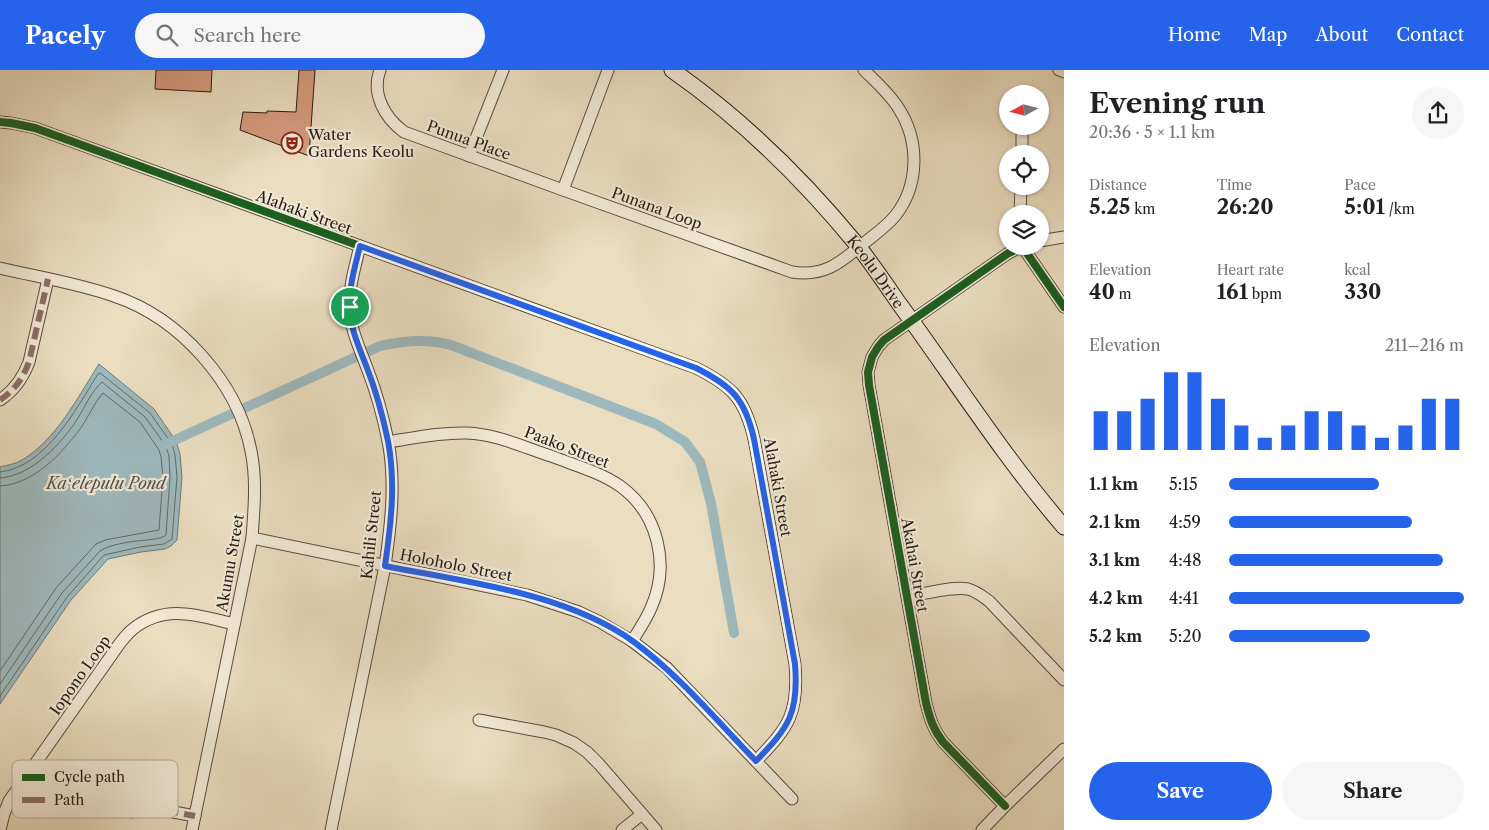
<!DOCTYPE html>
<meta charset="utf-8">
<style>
:root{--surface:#fff;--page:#f6f6f6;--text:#202124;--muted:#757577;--accent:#2563eb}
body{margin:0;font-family:"Libre Caslon Text",serif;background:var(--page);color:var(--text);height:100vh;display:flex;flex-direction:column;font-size:19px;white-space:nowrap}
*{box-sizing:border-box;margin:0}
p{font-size:16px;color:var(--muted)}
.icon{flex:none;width:28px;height:28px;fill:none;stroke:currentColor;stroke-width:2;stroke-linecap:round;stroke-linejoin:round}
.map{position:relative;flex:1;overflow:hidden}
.details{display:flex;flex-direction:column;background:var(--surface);width:425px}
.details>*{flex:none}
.needle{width:32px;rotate:263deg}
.controls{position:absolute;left:999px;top:15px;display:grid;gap:10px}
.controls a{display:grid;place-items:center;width:50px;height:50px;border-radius:50%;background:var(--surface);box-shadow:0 1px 4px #0004;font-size:25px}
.pin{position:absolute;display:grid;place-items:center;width:42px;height:42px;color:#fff;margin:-21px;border:2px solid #fff;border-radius:50%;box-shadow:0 1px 5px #0007}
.round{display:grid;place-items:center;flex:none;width:52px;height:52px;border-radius:26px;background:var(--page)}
.headline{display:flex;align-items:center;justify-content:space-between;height:85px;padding:0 25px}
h1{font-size:28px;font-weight:700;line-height:38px}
.metrics{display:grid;grid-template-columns:repeat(3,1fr);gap:8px;height:85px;padding:5px 25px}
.metrics div{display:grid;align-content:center}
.metrics b{font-size:21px;font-weight:700}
.metrics small{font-size:14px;font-weight:400}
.metrics p{font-size:14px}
.chart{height:140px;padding:10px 25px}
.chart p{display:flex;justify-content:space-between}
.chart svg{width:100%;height:90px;margin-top:5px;stroke:var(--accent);stroke-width:6}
.button{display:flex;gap:10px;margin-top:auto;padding:10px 25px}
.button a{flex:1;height:58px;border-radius:30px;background:var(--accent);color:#fff;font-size:20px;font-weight:700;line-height:58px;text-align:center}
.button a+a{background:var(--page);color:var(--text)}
ul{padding:0 25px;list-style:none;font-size:16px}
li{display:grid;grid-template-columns:80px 60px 1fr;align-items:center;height:38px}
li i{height:12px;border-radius:6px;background:var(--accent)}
header{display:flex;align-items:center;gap:30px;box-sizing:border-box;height:70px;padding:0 25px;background:var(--accent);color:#fff}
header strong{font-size:24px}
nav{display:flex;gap:28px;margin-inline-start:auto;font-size:18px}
.search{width:350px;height:45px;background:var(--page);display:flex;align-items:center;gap:12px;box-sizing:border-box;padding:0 18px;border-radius:28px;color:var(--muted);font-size:19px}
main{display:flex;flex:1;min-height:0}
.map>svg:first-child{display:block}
</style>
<header>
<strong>Pacely</strong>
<div class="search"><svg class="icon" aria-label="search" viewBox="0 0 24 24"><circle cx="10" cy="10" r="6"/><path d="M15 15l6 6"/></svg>Search here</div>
<nav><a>Home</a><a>Map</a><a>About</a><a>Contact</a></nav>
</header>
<main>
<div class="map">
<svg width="1064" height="760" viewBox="0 0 1064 760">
<rect width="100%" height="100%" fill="#eaddc0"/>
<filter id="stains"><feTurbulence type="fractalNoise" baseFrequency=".004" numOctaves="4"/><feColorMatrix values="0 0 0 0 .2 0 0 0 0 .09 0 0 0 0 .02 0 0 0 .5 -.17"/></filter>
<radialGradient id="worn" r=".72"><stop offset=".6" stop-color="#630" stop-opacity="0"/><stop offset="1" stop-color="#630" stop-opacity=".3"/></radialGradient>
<path fill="#9db9bd" stroke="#6d7a79" d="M 99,294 L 154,339 L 176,371 L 180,384 L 182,407 L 177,470 L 171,476 L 165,479 L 141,482 L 108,489 L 71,530 L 0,634 L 0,397 C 7,395 16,394 22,390 C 56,370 78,327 99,294 Z"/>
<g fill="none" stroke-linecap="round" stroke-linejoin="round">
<g stroke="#626a68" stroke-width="1">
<path d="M 0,402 C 46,397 76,339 98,304 L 100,303 L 150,343 L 172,374 L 175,385 L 177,407 L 172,469 L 164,474 L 140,477 L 104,485 L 67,527 L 0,626"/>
<path d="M 0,408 C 32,406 62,373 78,348 C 85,336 92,321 102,312 L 145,347 L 166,376 L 169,386 L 170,407 L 166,465 C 161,469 154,469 147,470 C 134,471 110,474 100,481 L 62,523 L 0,614"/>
<path d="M 0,416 C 34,414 61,384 80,359 C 88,348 94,333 103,323 L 140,352 L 159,380 L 161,387 L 163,407 L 159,460 L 105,470 L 96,474 L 56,518 L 0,601"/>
</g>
<path stroke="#9db9bd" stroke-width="10" d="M 164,375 L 380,276 C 404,271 427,268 451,275 L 656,354 L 685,372 L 700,392 L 711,433 L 734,563"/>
</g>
<g fill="#d49a7c" stroke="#261b14">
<polygon points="156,0 212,0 211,22 155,19"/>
<polygon points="299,0 315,0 309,86 240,60 243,42 267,43 267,41 296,42"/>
</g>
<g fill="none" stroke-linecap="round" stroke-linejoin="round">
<g stroke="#574c3f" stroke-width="13">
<g id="minor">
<path d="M 380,0 C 371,24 385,48 404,62 L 563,120"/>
<path d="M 608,0 L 563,120 L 792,202 C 824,207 840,193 863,174 C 874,165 886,157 895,146 C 919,116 920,72 899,39 C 890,24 876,12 864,0"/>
<polyline points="1059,0 1064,2"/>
<path d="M 0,52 L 11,53 L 35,58 L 696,298 C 732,316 745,329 754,369 L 795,594 C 799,643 789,657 756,691"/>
<polyline points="1022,84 1022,65"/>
<polyline points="469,86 503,0"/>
<polyline points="1020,144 1021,116"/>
<polyline points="1040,171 1064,167"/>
<path d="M 0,198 C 38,207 77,213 114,226 C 180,248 238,313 251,381 C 257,410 254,440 252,468 L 192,760"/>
<path d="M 0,330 C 15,320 23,308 29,292 L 48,209"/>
<path d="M 388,372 C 414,368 441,362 467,363 C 496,364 523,377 551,386 C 574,395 600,402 620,416 C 659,444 670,496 651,538 C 646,550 639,560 632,571"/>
<polyline points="252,468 527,525 579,542 600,552 632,571 667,598 792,729"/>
<path d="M 907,527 C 923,524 952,516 968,519 C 976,521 982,526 989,531 L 1064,610"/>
<polyline points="479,650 544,662 556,665 574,673 587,682 599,694 656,760"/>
<path d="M 1005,736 L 943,672 C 933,659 930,649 926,633 L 869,315 L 868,302 L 872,287 L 878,277 L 884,270 L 1007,184 L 1022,176 L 1064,237"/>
<polyline points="131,742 152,738 195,746"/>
<path d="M 0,760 L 4,744 L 9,731 L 120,573 C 124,568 129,562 133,559 C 166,533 199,546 234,554"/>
<path d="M 331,760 L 385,496 C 391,454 396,412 388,371 C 383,346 376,321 367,298 C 360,279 351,261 350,240 C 348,219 355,197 360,176"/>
<polyline points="622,760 642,744"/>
<polyline points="982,760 1005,736 1064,679"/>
</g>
</g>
<g stroke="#261b14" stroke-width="17">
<g id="secondary">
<path id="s1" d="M 672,0 C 742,49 804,110 858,176 C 872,194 885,213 898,232 C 953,307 1003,386 1064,457"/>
</g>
</g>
<use href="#minor" stroke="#f1e9d6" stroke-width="11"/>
<use href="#secondary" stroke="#f1e9d6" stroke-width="15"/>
<g stroke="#8d6e63" stroke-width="6" stroke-dasharray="12 6" stroke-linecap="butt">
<path d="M 0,330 C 15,320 23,308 29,292 L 48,209"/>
<polyline points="131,742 152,738 195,746"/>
</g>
<g stroke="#f1e9d6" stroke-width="11">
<g id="cycleway">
<path d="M 0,52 L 11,53 L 35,58 L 696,298 C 732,316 745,329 754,369 L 795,594 C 799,643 789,657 756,691"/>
<path d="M 1005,736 L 943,672 C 933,659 930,649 926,633 L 869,315 L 868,302 L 872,287 L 878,277 L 884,270 L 1007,184 L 1022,176 L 1064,237"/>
</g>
</g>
<use href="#cycleway" stroke="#1b5e20" stroke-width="8"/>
</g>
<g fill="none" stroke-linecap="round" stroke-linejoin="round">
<g stroke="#fff" stroke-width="10">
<path id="route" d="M 360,176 L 696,298 C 732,316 745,329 754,369 L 795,594 C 799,643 789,657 756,691 C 717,651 680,606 634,572 C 566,523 466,512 385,496 C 391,454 396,413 388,371 C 383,347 376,321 367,298 C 360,279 351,261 350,240 C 348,219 355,197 360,176 Z"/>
</g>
<use href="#route" stroke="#2563eb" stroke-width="6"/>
</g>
<defs>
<g id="theatre-ring" transform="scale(1.125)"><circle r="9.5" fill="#f1e9d6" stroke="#8f2418" stroke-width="1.5"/><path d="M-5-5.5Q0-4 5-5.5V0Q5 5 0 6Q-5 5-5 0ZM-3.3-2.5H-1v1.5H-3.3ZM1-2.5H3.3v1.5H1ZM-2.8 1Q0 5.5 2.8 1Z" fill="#8f2418"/></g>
</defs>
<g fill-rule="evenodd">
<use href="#theatre-ring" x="292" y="73"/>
</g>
<g text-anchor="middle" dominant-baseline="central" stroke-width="4.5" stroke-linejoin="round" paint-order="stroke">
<g font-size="15" fill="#261b14" stroke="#f1e9d6" text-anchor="start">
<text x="308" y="64">Water<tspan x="308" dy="17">Gardens Keolu</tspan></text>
</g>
<g font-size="15" fill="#261b14" stroke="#f1e9d6">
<text transform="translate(469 70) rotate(20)">Punua Place</text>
<text transform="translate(657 138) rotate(20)">Punana Loop</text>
<text transform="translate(304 142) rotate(20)">Alahaki Street</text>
<text stroke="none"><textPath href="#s1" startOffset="288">Keolu Drive</textPath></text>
<text transform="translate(567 377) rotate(21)">Paako Street</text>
<text transform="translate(778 417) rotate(80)">Alahaki Street</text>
<text transform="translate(371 465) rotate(-84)">Kahili Street</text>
<text transform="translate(230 493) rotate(-80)">Akumu Street</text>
<text transform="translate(456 495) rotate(11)">Holoholo Street</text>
<text transform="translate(915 495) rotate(80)">Akahai Street</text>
<text transform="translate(80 605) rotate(-55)">Iopono Loop</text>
</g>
<g font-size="16" font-style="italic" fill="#50524f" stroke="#f1e9d6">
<text x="106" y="413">Kaʻelepulu Pond</text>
</g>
</g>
<rect x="12" y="690" width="166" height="58" rx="8" fill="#f1e9d6" stroke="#b4ab9c" stroke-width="1"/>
<rect x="22" y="704" width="23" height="7" fill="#1b5e20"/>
<rect x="22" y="727" width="23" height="6" fill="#8d6e63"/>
<g font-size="14" fill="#261b14">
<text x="54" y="712">Cycle path</text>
<text x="54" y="735">Path</text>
</g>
<rect width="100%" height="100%" filter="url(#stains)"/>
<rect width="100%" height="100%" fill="url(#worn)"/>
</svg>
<div class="controls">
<a><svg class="needle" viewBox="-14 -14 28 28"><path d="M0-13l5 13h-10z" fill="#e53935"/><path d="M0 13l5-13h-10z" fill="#757577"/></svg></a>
<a><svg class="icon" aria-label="locate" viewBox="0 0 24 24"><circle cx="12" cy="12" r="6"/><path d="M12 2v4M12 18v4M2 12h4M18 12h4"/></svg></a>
<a><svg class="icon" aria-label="layers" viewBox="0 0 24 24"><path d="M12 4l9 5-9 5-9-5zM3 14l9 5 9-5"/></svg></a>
</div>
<div class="pin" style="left:350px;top:237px;background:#1e9e55"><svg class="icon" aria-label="arrive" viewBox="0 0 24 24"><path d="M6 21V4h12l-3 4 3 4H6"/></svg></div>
</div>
<section class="details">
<div class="headline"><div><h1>Evening run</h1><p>20:36 · 5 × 1.1 km</p></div><a class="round"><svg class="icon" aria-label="share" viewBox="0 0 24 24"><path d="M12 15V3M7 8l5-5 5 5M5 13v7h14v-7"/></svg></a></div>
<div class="metrics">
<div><p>Distance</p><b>5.25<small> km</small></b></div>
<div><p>Time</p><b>26:20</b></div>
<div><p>Pace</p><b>5:01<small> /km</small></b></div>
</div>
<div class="metrics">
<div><p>Elevation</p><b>40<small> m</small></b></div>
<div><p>Heart rate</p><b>161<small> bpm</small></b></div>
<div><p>kcal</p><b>330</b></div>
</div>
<div class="chart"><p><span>Elevation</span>211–216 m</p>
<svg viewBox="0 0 160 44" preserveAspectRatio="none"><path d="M5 44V25M15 44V25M25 44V19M35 44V6M45 44V6M55 44V19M65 44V32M75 44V38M85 44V32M95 44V25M105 44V25M115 44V32M125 44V38M135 44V32M145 44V19M155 44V19"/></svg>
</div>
<ul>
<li><b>1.1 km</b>5:15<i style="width:64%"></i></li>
<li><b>2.1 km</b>4:59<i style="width:78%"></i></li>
<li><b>3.1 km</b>4:48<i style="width:91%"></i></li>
<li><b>4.2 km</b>4:41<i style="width:100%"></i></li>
<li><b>5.2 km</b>5:20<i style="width:60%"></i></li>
</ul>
<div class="button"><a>Save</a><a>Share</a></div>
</section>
</main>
